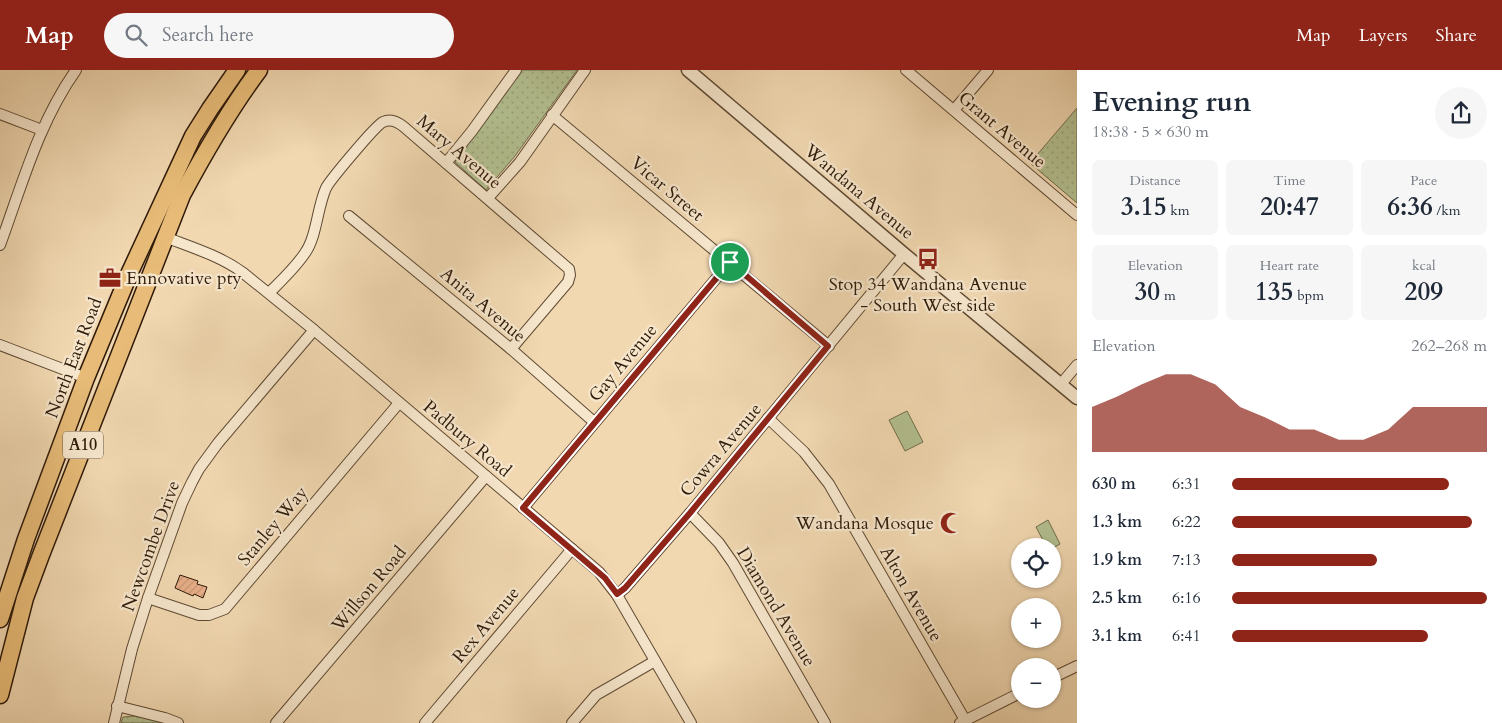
<!DOCTYPE html>
<meta charset="utf-8">
<style>
:root{--surface:#fff;--page:#f6f6f7;--text:#1f2937;--muted:#747a83;--accent:#8f2418}
body{margin:0;font-family:Cardo,serif;background:var(--page);color:var(--text);height:100vh;display:flex;flex-direction:column;font-size:19px;white-space:nowrap}
*{box-sizing:border-box;margin:0}
p{font-size:16px;color:var(--muted)}
.icon{flex:none;width:28px;height:28px;fill:none;stroke:currentColor;stroke-width:2;stroke-linecap:round;stroke-linejoin:round}
.map{position:relative;flex:1;overflow:hidden}
.side{display:flex;flex-direction:column;background:var(--surface);width:425px}
.side>*{flex:none}
.tools{position:absolute;left:1011px;top:468px;display:grid;gap:10px}
.tools a{display:grid;place-items:center;width:50px;height:50px;border-radius:50%;background:var(--surface);box-shadow:0 1px 4px #0004;font-size:25px}
.pin{position:absolute;display:grid;place-items:center;width:42px;height:42px;color:#fff;margin:-21px;border:2px solid #fff;border-radius:50%;box-shadow:0 1px 5px #0007}
.round{display:grid;place-items:center;flex:none;width:52px;height:52px;border-radius:26px;background:var(--page)}
.head{display:flex;align-items:center;justify-content:space-between;height:85px;padding:0 15px}
h1{font-size:28px;font-weight:700;line-height:38px}
.figures{display:grid;grid-template-columns:repeat(3,1fr);gap:8px;height:85px;padding:5px 15px}
.figures div{display:grid;align-content:center;border-radius:8px;background:var(--page);text-align:center}
.figures b{font-size:25px;font-weight:700}
.figures small{font-size:14px;font-weight:400}
.figures p{font-size:14px}
.chart{height:140px;padding:10px 15px}
.chart p{display:flex;justify-content:space-between}
.chart svg{width:100%;height:90px;margin-top:5px;fill:var(--accent);opacity:.7}
ul{padding:0 15px;list-style:none;font-size:16px}
li{display:grid;grid-template-columns:80px 60px 1fr;align-items:center;height:38px}
li i{height:12px;border-radius:6px;background:var(--accent)}
header{display:flex;align-items:center;gap:30px;box-sizing:border-box;height:70px;padding:0 25px;background:var(--accent);color:#fff}
header strong{font-size:24px}
nav{display:flex;gap:28px;margin-inline-start:auto;font-size:18px}
.search{width:350px;height:45px;background:var(--page);display:flex;align-items:center;gap:12px;box-sizing:border-box;padding:0 18px;border-radius:28px;color:var(--muted);font-size:19px}
main{display:flex;flex:1;min-height:0}
.map>svg:first-child{display:block}
</style>
<header>
<strong>Map</strong>
<div class="search"><svg class="icon" aria-label="search" viewBox="0 0 24 24"><circle cx="10" cy="10" r="6"/><path d="M15 15l6 6"/></svg>Search here</div>
<nav><a>Map</a><a>Layers</a><a>Share</a></nav>
</header>
<main>
<div class="map">
<svg width="1077" height="653" viewBox="0 0 1077 653">
<defs>
<pattern id="park-dots" width="8" height="8" patternUnits="userSpaceOnUse" patternTransform="scale(1.25)"><rect width="8" height="8" fill="#b3c091"/><path d="M2 2h.1M6 6h.1" fill="none" stroke="#9aa47c" stroke-width="1.8" stroke-linecap="round"/></pattern>
<pattern id="building-hatch" width="6" height="6" patternUnits="userSpaceOnUse" patternTransform="scale(1.25)"><rect width="6" height="6" fill="#e7ae87"/><path d="M-1 1l2-2M0 6l6-6M5 7l2-2" fill="none" stroke="#c69573"/></pattern>
</defs>
<rect width="100%" height="100%" fill="#f1d8b1"/>
<filter id="stains"><feTurbulence type="fractalNoise" baseFrequency=".004" numOctaves="4"/><feColorMatrix values="0 0 0 0 .2 0 0 0 0 .09 0 0 0 0 .02 0 0 0 .5 -.17"/></filter>
<radialGradient id="worn" r=".72"><stop offset=".6" stop-color="#630" stop-opacity="0"/><stop offset="1" stop-color="#630" stop-opacity=".3"/></radialGradient>
<g fill="#b3c091" stroke="#706d4d">
<polygon points="907,341 923,372 905,381 889,350"/>
<polygon points="1048,450 1060,474 1053,478 1052,476 1046,476 1036,457"/>
</g>
<g fill="url(#park-dots)" stroke="#706d4d">
<polygon points="521,0 577,0 515,86 486,120 455,92"/>
<polygon points="1077,38 1077,133 1030,93"/>
<polygon points="135,646 153,648 169,653 121,653 123,647"/>
</g>
<polygon fill="url(#building-hatch)" stroke="#2e1a09" points="180,505 198,511 197,514 207,517 203,528 194,524 193,526 175,518"/>
<g fill="none" stroke-linecap="round" stroke-linejoin="round">
<g stroke="#5f4a33" stroke-width="12">
<g id="minor">
<polyline points="906,0 1077,145"/>
<polyline points="954,40 988,0"/>
<polyline points="0,44 42,60"/>
<polyline points="552,45 829,276"/>
<polyline points="446,93 472,61 516,0"/>
<polyline points="488,128 520,92 585,0"/>
<polyline points="349,146 511,279 594,352"/>
<path d="M 165,167 C 191,177 220,186 242,202 L 314,260 L 599,502 L 617,525 L 691,653"/>
<path d="M 0,175 C 22,115 39,52 76,0"/>
<path d="M 269,223 C 281,211 295,198 305,183 C 317,166 317,138 326,118 C 330,110 376,55 383,52 C 391,48 398,52 404,57 L 569,199 L 570,205 L 568,212 L 511,279"/>
<polyline points="0,275 86,308"/>
<polyline points="1061,314 1077,295"/>
<polyline points="768,348 804,382 829,414 965,650"/>
<polyline points="523,438 730,192"/>
<polyline points="690,443 719,473 733,493 825,653"/>
<polyline points="617,525 625,518 690,443 904,184"/>
<polyline points="148,528 199,545 209,545 225,539 399,333"/>
<polyline points="1052,608 1077,596"/>
<polyline points="117,636 165,648 178,653"/>
<polyline points="114,653 132,579 148,528 182,433 192,412 199,399 218,373 314,260"/>
<polyline points="276,653 486,406"/>
<polyline points="425,653 572,479"/>
<polyline points="572,653 596,625 655,591"/>
<polyline points="960,653 1020,623"/>
</g>
</g>
<g stroke="#5f4a33" stroke-width="15">
<polyline id="tertiary" points="688,0 904,184 1077,328"/>
</g>
<g stroke="#2e1a09" stroke-width="19">
<g id="trunk">
<polyline points="0,549 26,469 86,308 130,202 193,66 210,39 237,0"/>
<path d="M 0,625 L 25,528 L 41,485 L 182,125 C 205,82 229,40 259,0"/>
</g>
</g>
<use href="#minor" stroke="#f6e6cc" stroke-width="10"/>
<use href="#tertiary" stroke="#f6e6cc" stroke-width="12"/>
<use href="#trunk" stroke="#e8bc78" stroke-width="16"/>
</g>
<g fill="none" stroke-linecap="round" stroke-linejoin="round">
<g stroke="#fff" stroke-width="10">
<polygon id="route" points="730,192 828,276 690,443 625,518 617,524 605,508 523,438"/>
</g>
<use href="#route" stroke="#8f2418" stroke-width="6"/>
</g>
<defs>
<g id="bus-bare" transform="scale(1.725)"><path d="M-5-6H5V4H4V6H2V4H-2V6H-4V4H-5ZM-3.5-4V0h7V-4ZM-3.5 1.2v1.5H-2V1.2ZM2 1.2v1.5H3.5V1.2Z" fill="#8f2418" stroke="#f6e6cc" stroke-width="2.5" paint-order="stroke"/></g>
<g id="office-bare" transform="scale(1.725)"><path d="M-6-3h4V-5.5h4V-3h4V5H-6ZM-1-4.5V-3h2v-1.5ZM-6 0V1H6V0Z" fill="#8f2418" stroke="#f6e6cc" stroke-width="2.5" paint-order="stroke"/></g>
<g id="mosque-bare" transform="scale(1.725)"><path d="M3.5-4.9A6 6 0 1 0 3.5 4.9A5 5 0 1 1 3.5-4.9Z" fill="#8f2418" stroke="#f6e6cc" stroke-width="2.5" paint-order="stroke"/></g>
</defs>
<g fill-rule="evenodd">
<use href="#bus-bare" x="928" y="189"/>
<use href="#office-bare" x="110" y="208"/>
<use href="#mosque-bare" x="951" y="453"/>
</g>
<g text-anchor="middle" dominant-baseline="central" stroke-width="4.5" stroke-linejoin="round" paint-order="stroke">
<rect fill="#f6e6cc" stroke="#6a5744" stroke-width="1" x="63" y="361.5" width="40" height="27" rx="4"/>
<g font-size="16" font-weight="bold" fill="#2e1a09">
<text x="83" y="375">A10</text>
</g>
<g font-size="18" fill="#2e1a09" stroke="#f6e6cc">
<text transform="translate(1002 60) rotate(40)">Grant Avenue</text>
<text transform="translate(459 82) rotate(40)">Mary Avenue</text>
<text transform="translate(667 119) rotate(40)">Vicar Street</text>
<text transform="translate(859 122) rotate(40)">Wandana Avenue</text>
<text transform="translate(483 235) rotate(40)">Anita Avenue</text>
<text transform="translate(74 288) rotate(-69)">North East Road</text>
<text transform="translate(623 293) rotate(-50)">Gay Avenue</text>
<text transform="translate(467 369) rotate(40)">Padbury Road</text>
<text transform="translate(721 380) rotate(-50)">Cowra Avenue</text>
<text transform="translate(273 456) rotate(-50)">Stanley Way</text>
<text transform="translate(151 476) rotate(-70)">Newcombe Drive</text>
<text transform="translate(369 519) rotate(-50)">Willson Road</text>
<text transform="translate(911 524) rotate(60)">Alton Avenue</text>
<text transform="translate(776 537) rotate(59)">Diamond Avenue</text>
<text transform="translate(486 555) rotate(-50)">Rex Avenue</text>
</g>
<g font-size="18" fill="#2e1a09" stroke="#f6e6cc" text-anchor="start">
<text x="126" y="208">Ennovative pty</text>
<text x="928" y="214" text-anchor="middle">Stop 34 Wandana Avenue<tspan x="928" dy="21">- South West side</tspan></text>
<text x="934" y="453" text-anchor="end">Wandana Mosque</text>
</g>
</g>
<rect width="100%" height="100%" filter="url(#stains)"/>
<rect width="100%" height="100%" fill="url(#worn)"/>
</svg>
<div class="tools">
<a><svg class="icon" aria-label="locate" viewBox="0 0 24 24"><circle cx="12" cy="12" r="6"/><path d="M12 2v4M12 18v4M2 12h4M18 12h4"/></svg></a>
<a>+</a>
<a>−</a>
</div>
<div class="pin" style="left:730px;top:192px;background:#1e9e55"><svg class="icon" aria-label="arrive" viewBox="0 0 24 24"><path d="M6 21V4h12l-3 4 3 4H6"/></svg></div>
</div>
<section class="side">
<div class="head"><div><h1>Evening run</h1><p>18:38 · 5 × 630 m</p></div><a class="round"><svg class="icon" aria-label="share" viewBox="0 0 24 24"><path d="M12 15V3M7 8l5-5 5 5M5 13v7h14v-7"/></svg></a></div>
<div class="figures">
<div><p>Distance</p><b>3.15<small> km</small></b></div>
<div><p>Time</p><b>20:47</b></div>
<div><p>Pace</p><b>6:36<small> /km</small></b></div>
</div>
<div class="figures">
<div><p>Elevation</p><b>30<small> m</small></b></div>
<div><p>Heart rate</p><b>135<small> bpm</small></b></div>
<div><p>kcal</p><b>209</b></div>
</div>
<div class="chart"><p><span>Elevation</span>262–268 m</p>
<svg viewBox="0 0 160 44" preserveAspectRatio="none"><path d="M0 44V22L10 17L20 11L30 6L40 6L50 11L60 22L70 27L80 33L90 33L100 38L110 38L120 33L130 22L140 22L150 22L160 22V44z"/></svg>
</div>
<ul>
<li><b>630 m</b>6:31<i style="width:85%"></i></li>
<li><b>1.3 km</b>6:22<i style="width:94%"></i></li>
<li><b>1.9 km</b>7:13<i style="width:57%"></i></li>
<li><b>2.5 km</b>6:16<i style="width:100%"></i></li>
<li><b>3.1 km</b>6:41<i style="width:77%"></i></li>
</ul>
</section>
</main>
